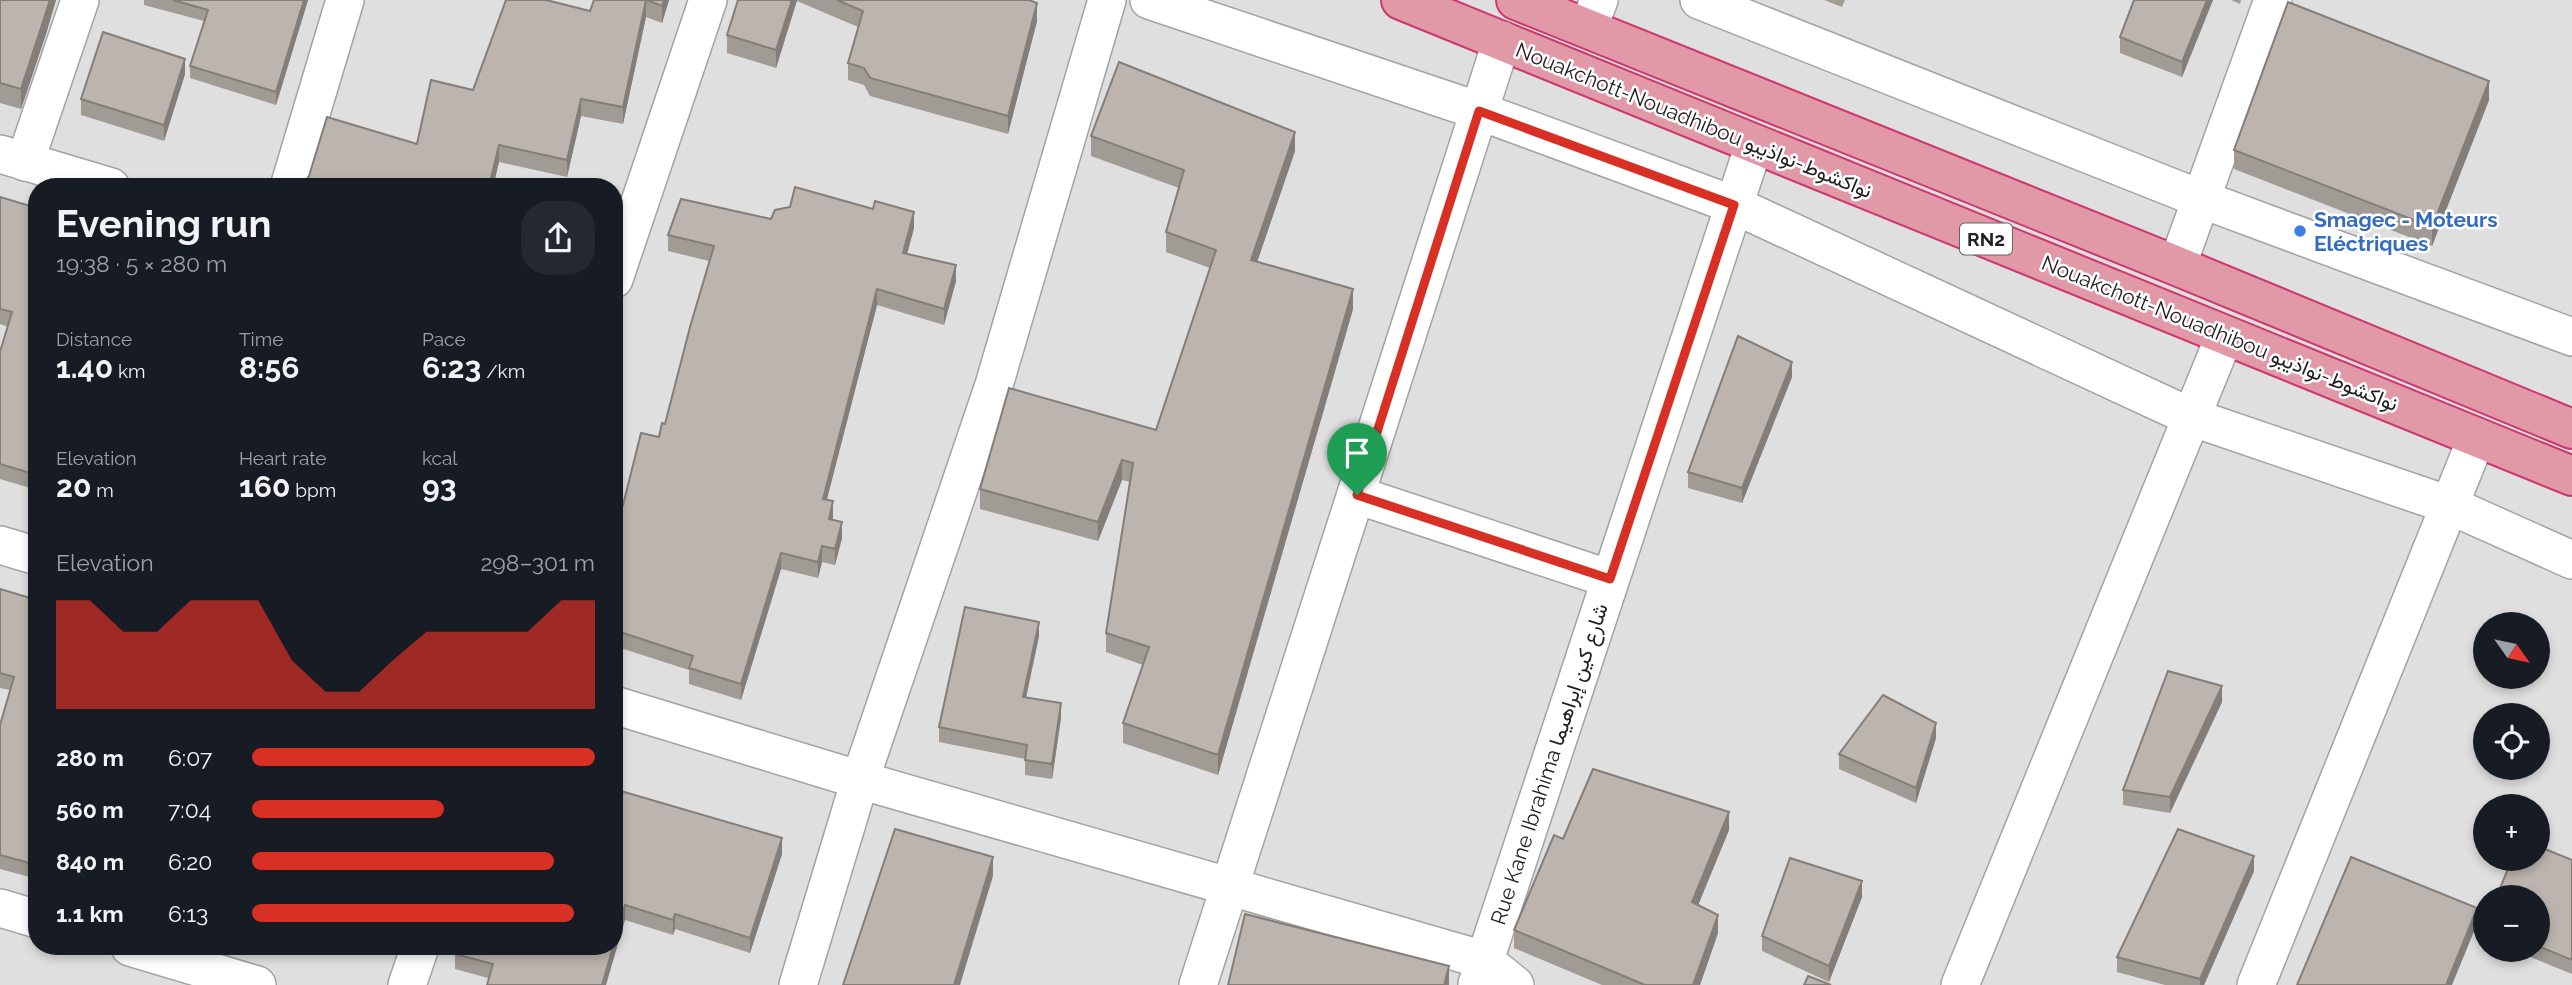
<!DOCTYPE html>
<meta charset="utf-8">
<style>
:root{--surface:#171b24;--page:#242831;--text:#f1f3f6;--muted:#9ea1a6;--accent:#d93025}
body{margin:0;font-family:Raleway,Vazirmatn,sans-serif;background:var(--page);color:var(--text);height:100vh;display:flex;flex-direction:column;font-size:26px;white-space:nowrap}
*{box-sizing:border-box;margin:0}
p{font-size:23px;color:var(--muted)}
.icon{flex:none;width:38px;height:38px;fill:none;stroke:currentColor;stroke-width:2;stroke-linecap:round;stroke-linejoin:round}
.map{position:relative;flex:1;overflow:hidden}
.sheet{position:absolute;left:28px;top:178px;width:595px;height:777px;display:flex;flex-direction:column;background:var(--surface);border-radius:28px;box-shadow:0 4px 10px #0003}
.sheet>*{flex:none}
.needle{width:46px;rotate:123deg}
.tools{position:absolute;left:2473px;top:612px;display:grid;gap:14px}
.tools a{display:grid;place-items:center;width:77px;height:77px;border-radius:50%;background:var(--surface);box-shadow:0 4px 10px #0003;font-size:35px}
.pin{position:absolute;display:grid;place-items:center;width:60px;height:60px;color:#fff;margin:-72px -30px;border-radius:50% 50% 50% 0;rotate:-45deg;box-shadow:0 0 7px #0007}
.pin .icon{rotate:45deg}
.round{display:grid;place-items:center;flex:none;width:74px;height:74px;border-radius:28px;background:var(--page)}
.overview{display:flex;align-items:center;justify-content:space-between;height:119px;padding:0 28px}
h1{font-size:38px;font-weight:700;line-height:52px}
.figures{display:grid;grid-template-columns:repeat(3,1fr);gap:10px;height:119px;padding:7px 28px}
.figures div{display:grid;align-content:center}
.figures b{font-size:30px;font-weight:700}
.figures small{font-size:19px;font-weight:400}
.figures p{font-size:19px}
.chart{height:196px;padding:14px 28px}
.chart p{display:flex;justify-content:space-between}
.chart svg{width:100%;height:126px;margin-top:7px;fill:var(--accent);opacity:.7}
ul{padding:0 28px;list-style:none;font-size:23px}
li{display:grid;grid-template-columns:112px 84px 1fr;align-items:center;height:52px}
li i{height:18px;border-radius:9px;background:var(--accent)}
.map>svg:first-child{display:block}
</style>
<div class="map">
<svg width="2572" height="985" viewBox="0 0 2572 985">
<rect width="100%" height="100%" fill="#f1efea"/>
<path fill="#e0dfdf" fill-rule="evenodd" d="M 0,0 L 2572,0 L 2572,985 L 0,985 ZM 37,187 L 614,187 L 614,947 L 37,947 ZM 2485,625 L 2538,625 L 2538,677 L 2485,677 ZM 2485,716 L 2538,716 L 2538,768 L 2485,768 ZM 2485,807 L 2538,807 L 2538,859 L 2485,859 ZM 2485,898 L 2538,898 L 2538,950 L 2485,950 Z"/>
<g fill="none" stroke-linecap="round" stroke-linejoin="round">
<g stroke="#a3a3a3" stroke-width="40">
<g id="minor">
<polyline points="1149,0 1479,111 1734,205 2191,417 2449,505 2572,560"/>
<polyline points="1699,0 2201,199 2572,337"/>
<polyline points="1588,28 1599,0"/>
<polyline points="0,154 111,187"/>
<polyline points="25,162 80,0"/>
<polyline points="289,187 345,0"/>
<polyline points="2177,266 2273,0"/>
<polyline points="614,279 708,0"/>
<polyline points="1357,495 1610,579"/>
<polyline points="0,545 37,556"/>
<polyline points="614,705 860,780 1484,960 1515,985"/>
<polyline points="0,908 37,919"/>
<polyline points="130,947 257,985"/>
<polyline points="1477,984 1754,145"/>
<polyline points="407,985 420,947"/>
<polyline points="798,985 860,780 994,385 1107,0"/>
<polyline points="1198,985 1502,40"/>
<polyline points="1960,985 2225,335"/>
<polyline points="2256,985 2477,437"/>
</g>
</g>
<g stroke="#ce376d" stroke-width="42">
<g id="highway">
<polyline points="1401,0 2572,476"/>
<polyline points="1516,0 2177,266 2572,429"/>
</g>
</g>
<use href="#minor" stroke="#fff" stroke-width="37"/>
<use href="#highway" stroke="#e198a7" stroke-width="38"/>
</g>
<g fill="#a19b96">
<polygon points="0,0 56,0 46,34 21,109 0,103"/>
<polygon points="144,0 308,0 276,105 190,78 190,66 204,21 144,5"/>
<polygon points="594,0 669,0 662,23 646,17 623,124 581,116 567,177 499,162 493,187 301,187 417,144 473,90 590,11"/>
<polygon points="738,0 1029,0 1037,21 1008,134 870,96 864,85 848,80 848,63 858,27 797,1 776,68 727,53 727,35"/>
<polygon points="1824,0 1845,0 1842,7"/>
<polygon points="2134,0 2213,0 2182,77 2120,53 2120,37"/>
<polygon points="2231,0 2241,0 2240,4"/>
<polygon points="185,74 164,141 81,115 81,99"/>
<polygon points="2489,100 2432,246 2234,169 2234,150"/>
<polygon points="1091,136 1295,151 1257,262 1353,309 1218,775 1123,743 1123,723 1143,665 1106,652 1106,633 1130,482 1122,480 1098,541 980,509 980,489 1156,430 1210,268 1166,252 1166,232 1179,188 1091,156"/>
<polygon points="0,197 37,208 37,490 0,479 0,352 8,327 0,324"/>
<polygon points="771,219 914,228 907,254 956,281 944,325 877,305 826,500 833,517 832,520 842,538 835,565 822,562 818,578 781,569 741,700 689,684 689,670 614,646 614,503 623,505 665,424 709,261 668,251 668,235"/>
<polygon points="1792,377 1742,503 1688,488 1688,472"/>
<polygon points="0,589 37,600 37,879 0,869 0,725 10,690 0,688"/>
<polygon points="1039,636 1026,697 1061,718 1052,779 1025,775 1025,759 939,742 939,727"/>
<polygon points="2222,702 2170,813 2123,805 2123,790"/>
<polygon points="1936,738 1916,803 1839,769 1839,754"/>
<polygon points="614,789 782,854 750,953 675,929 673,935 625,920 488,978 455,969 455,954"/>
<polygon points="1729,830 1698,905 1718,933 1700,985 1602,985 1514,948 1514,930 1563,839"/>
<polygon points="2572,860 2572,974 2513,950 2538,950 2538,898"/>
<polygon points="2254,871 2204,985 2165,985 2117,972 2117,957"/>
<polygon points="1862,897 1829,982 1762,951 1762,936"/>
</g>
<g fill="#837e7a">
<polygon points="50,0 56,0 46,34 21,109 21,89"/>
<polygon points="304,0 308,0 276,105 276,92"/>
<polygon points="646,0 646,17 623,124 623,107"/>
<polygon points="664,0 669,0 662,23 662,6"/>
<polygon points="792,0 797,0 776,68 776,50"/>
<polygon points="2207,0 2213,0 2182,77 2182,62"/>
<polygon points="1037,3 1037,21 1008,134 1008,116"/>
<polygon points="185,59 185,74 164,141 164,125"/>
<polygon points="2489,81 2489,100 2432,246 2432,227"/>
<polygon points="581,99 581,116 567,177 567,160"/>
<polygon points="1295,132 1295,151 1251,280 1251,260"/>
<polygon points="499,145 499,162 493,187 489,187"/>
<polygon points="914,212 914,228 903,269 903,253"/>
<polygon points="956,265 956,281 944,325 944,309"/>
<polygon points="877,289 877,305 823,515 823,499"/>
<polygon points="1353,289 1353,309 1218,775 1218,755"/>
<polygon points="1792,362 1792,377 1742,503 1742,488"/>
<polygon points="1122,460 1122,480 1098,541 1098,522"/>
<polygon points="833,501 833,517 829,535 829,519"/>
<polygon points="842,522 842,538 835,565 835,549"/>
<polygon points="822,546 822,562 818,578 818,562"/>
<polygon points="781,553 781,569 741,700 741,684"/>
<polygon points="1039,622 1039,636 1023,712 1023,697"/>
<polygon points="2222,686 2222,702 2170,813 2170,797"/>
<polygon points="1061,703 1061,718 1052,779 1052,764"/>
<polygon points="1936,723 1936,738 1916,803 1916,788"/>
<polygon points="1729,812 1729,830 1692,920 1692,902"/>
<polygon points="782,838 782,854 750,953 750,938"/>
<polygon points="2254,856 2254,871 2204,985 2200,985 2200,979"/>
<polygon points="993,857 993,876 960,985 954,985"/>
<polygon points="1862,881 1862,897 1829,982 1829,966"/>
<polygon points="625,905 625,920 606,985 602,985 613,947 614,947 614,942"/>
<polygon points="2477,908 2477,924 2452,985 2446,985"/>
<polygon points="675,914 675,929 673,935 673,920"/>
<polygon points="1718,915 1718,933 1700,985 1693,985"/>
<polygon points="1449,966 1449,985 1444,985"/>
</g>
<g fill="#bbb4af" stroke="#837e7a" stroke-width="2">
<polygon points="0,0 50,0 21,89 0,83"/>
<polygon points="173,0 304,0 276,92 190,66 208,10"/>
<polygon points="506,0 546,0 590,11 594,0 646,0 623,107 581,99 567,160 499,145 489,187 301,186 309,176 327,117 417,144 431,80 473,90"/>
<polygon points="647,0 664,0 662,6"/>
<polygon points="738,0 792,0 776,50 727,35"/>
<polygon points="837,0 1029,0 1037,3 1008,116 870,78 864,68 848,63 863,11"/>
<polygon points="2134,0 2207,0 2182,62 2120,37"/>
<polygon points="2288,2 2489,81 2432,227 2234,150"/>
<polygon points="103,32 185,59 164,125 81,99"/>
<polygon points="1119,62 1295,132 1251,260 1353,289 1218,755 1123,723 1149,647 1106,633 1133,463 1122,460 1098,522 980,489 1009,388 1156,430 1216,250 1166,232 1184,170 1091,136"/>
<polygon points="795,187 873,209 875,201 914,212 903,253 956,265 944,309 877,289 823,499 833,501 829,519 842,522 835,549 822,546 818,562 781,553 741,684 689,668 693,656 614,630 614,503 623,505 641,433 659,437 662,423 665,424 690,327 714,246 668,235 681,199 771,219 775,210 790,207"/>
<polygon points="0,197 37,208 37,475 0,464 0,352 12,312 0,309"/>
<polygon points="1738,336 1792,362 1742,488 1688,472"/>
<polygon points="0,589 37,600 37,865 0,855 0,725 14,677 0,673"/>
<polygon points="965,607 1039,622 1023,697 1061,703 1052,764 1025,760 1027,745 939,727"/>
<polygon points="2168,671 2222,686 2170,797 2123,790"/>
<polygon points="1883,695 1936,723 1916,788 1839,754"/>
<polygon points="1593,769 1729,812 1692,902 1718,915 1693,985 1645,985 1514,930 1554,835 1563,839"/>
<polygon points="614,789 782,838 750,938 675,914 673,920 625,905 614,942"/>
<polygon points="895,829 993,857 954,985 843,985"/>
<polygon points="2178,829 2254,856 2200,979 2117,957"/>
<polygon points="2538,846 2572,860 2572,960 2538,946 2538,898 2496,898 2512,859 2538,859"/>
<polygon points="2351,857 2477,908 2446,985 2297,985"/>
<polygon points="1790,858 1862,881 1829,966 1762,936"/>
<polygon points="1245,914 1449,966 1444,985 1228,985"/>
<polygon points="457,947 613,947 602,985 487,985 493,964 455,954"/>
<polygon points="1808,976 1831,985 1804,985"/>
</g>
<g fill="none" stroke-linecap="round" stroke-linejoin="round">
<g stroke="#fff" stroke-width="14">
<polygon id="route" points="1479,111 1734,205 1610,579 1357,495"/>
</g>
<use href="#route" stroke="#d93025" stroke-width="9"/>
</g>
<circle fill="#3f7fe0" stroke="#fff" stroke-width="2.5" cx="2300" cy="231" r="7"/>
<g text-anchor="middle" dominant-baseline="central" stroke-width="5" stroke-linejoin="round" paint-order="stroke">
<rect fill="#fff" stroke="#646464" stroke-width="2" x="1960" y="223.5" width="52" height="31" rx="5"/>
<g font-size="19" font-weight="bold" fill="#222">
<text x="1986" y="239">RN2</text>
</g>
<g font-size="21" fill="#222" stroke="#fff">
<text transform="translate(1694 120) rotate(22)">Nouakchott-Nouadhibou نواكشوط-نواذيبو</text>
<text transform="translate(2220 333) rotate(22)">Nouakchott-Nouadhibou نواكشوط-نواذيبو</text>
<text transform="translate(1549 764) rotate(-72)">Rue Kane Ibrahima شارع كين إبراهيما</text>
</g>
<g font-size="21" font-weight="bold" fill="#366cbe" stroke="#fff" text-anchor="start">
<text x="2314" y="219">Smagec - Moteurs<tspan x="2314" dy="24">Eléctriques</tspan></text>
</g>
</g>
</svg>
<div class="tools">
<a><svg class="needle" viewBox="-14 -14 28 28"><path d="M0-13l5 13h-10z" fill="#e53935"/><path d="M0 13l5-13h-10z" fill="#9ea1a6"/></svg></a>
<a><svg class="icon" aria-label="locate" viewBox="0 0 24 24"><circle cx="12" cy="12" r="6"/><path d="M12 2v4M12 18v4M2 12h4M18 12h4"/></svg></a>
<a>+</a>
<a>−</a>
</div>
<div class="pin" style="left:1357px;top:495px;background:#1e9e55"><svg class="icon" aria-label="arrive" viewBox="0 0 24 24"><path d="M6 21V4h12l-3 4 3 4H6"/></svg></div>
<section class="sheet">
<div class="overview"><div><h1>Evening run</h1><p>19:38 · 5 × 280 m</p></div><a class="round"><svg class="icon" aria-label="share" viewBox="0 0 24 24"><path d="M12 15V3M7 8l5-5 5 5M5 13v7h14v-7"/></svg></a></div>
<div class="figures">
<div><p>Distance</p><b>1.40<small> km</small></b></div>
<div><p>Time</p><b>8:56</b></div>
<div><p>Pace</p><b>6:23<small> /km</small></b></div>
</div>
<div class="figures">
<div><p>Elevation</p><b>20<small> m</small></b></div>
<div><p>Heart rate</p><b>160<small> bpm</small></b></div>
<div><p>kcal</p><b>93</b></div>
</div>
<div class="chart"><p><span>Elevation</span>298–301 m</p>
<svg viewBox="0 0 160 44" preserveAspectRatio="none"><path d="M0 44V6L10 6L20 17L30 17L40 6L50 6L60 6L70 27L80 38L90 38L100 27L110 17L120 17L130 17L140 17L150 6L160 6V44z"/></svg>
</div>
<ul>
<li><b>280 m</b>6:07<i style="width:100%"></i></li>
<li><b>560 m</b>7:04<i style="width:56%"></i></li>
<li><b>840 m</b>6:20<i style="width:88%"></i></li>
<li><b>1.1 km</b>6:13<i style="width:94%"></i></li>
</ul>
</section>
</div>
